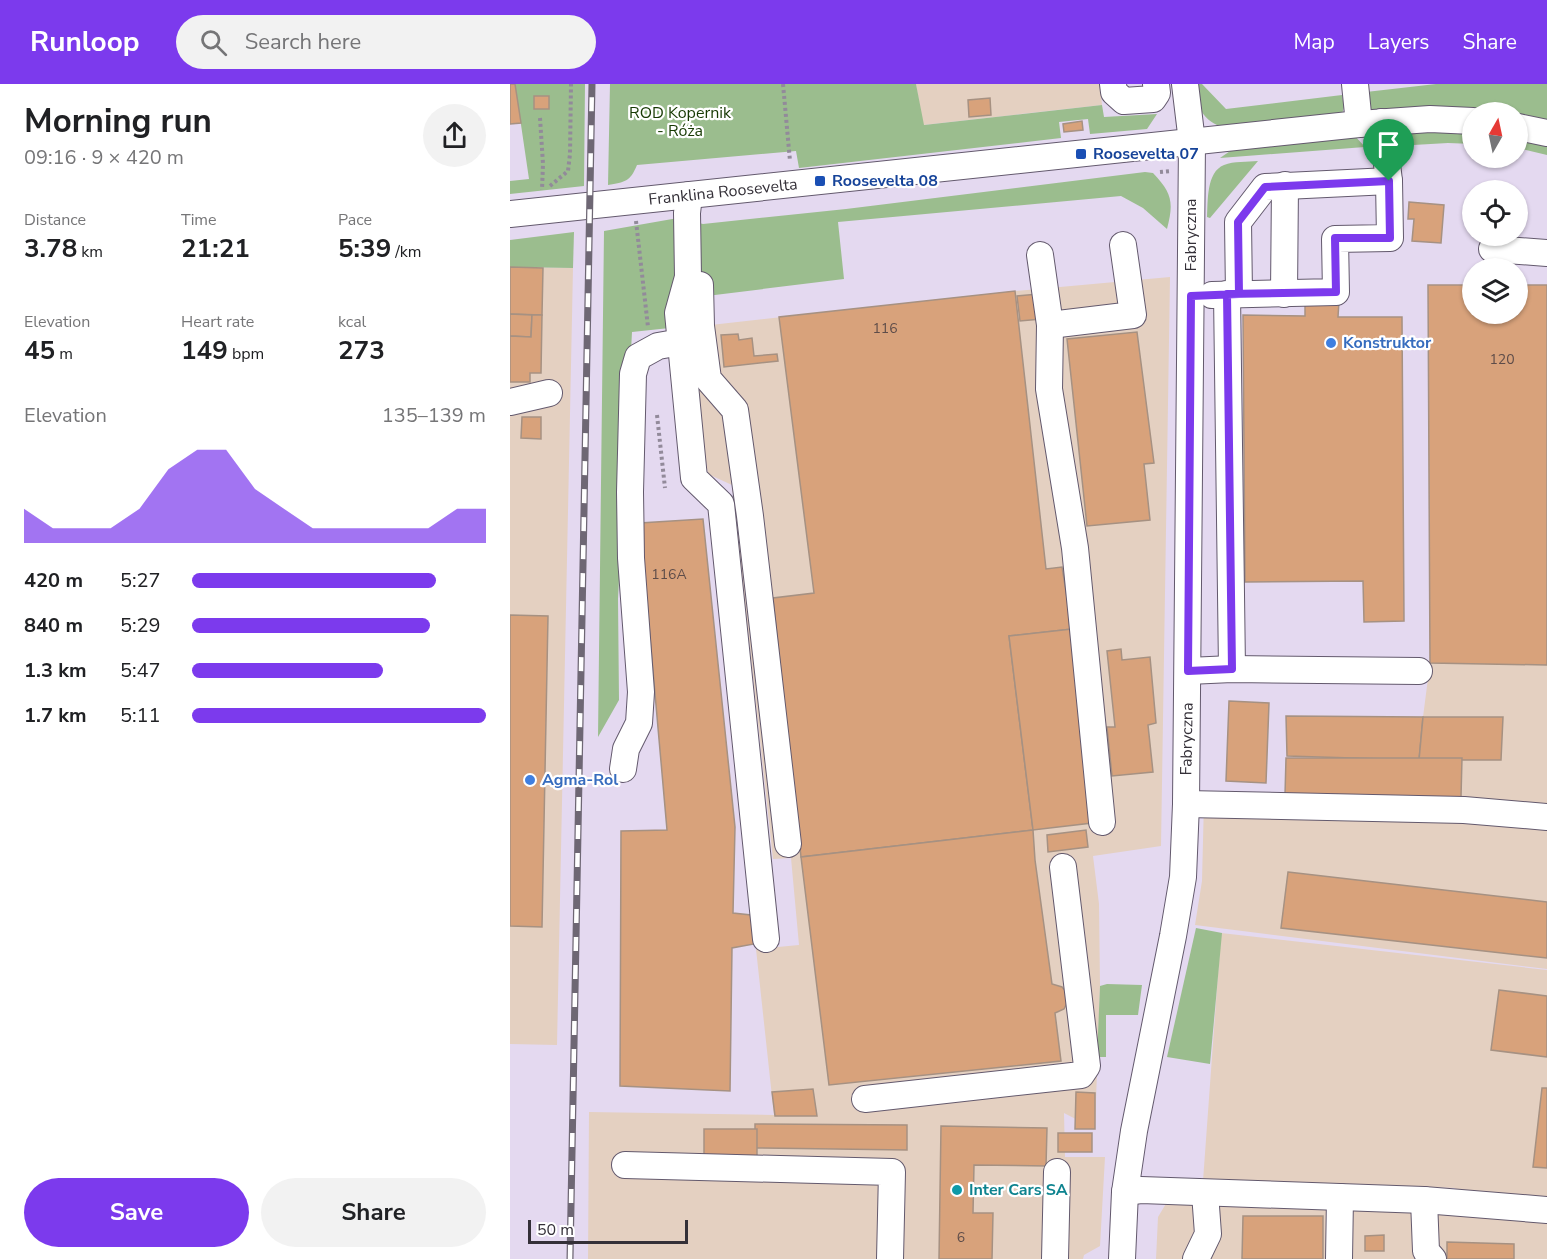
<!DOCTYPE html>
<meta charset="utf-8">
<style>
:root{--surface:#fff;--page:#f2f2f2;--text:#202124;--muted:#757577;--accent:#7c3aed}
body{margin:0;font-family:"Nunito Sans",sans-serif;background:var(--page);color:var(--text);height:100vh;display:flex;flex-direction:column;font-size:22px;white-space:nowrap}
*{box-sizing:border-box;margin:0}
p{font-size:20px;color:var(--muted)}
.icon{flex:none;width:33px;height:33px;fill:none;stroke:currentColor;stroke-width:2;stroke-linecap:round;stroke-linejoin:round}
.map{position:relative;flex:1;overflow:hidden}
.panel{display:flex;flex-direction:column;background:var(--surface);width:510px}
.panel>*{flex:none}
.needle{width:39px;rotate:9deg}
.fabs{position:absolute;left:952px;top:18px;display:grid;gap:12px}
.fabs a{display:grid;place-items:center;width:66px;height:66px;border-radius:50%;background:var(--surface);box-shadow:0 2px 4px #0004;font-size:30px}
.scale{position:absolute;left:18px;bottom:15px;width:160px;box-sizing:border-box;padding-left:6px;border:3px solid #343038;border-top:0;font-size:16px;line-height:21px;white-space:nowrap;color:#343038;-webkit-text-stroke:4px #fff;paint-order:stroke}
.pin{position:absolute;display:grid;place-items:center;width:51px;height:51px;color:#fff;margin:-62px -26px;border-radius:50% 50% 50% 0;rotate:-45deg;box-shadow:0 0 6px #0007}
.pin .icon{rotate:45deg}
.round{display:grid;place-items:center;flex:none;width:63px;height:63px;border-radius:32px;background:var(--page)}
.summary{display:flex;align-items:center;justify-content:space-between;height:102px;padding:0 24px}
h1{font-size:33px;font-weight:700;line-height:45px}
.figures{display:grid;grid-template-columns:repeat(3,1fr);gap:9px;height:102px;padding:6px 24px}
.figures div{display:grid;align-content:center}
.figures b{font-size:26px;font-weight:700}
.figures small{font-size:16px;font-weight:400}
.figures p{font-size:16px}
.chart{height:168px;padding:12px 24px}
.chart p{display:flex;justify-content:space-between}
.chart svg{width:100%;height:108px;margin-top:6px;fill:var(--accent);opacity:.7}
.action{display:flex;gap:12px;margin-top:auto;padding:12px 24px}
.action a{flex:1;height:69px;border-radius:36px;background:var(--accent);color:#fff;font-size:24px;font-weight:700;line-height:69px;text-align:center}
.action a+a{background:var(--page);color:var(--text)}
ul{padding:0 24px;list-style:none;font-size:20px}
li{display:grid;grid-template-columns:96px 72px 1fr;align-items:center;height:45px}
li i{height:15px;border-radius:8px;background:var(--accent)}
header{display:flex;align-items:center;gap:36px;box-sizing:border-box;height:84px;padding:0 30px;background:var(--accent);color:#fff}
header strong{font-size:28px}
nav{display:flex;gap:33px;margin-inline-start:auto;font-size:21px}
.search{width:420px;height:54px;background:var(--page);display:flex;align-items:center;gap:15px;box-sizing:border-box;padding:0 21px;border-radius:33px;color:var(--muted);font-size:22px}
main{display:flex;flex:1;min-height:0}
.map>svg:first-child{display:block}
</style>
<header>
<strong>Runloop</strong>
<div class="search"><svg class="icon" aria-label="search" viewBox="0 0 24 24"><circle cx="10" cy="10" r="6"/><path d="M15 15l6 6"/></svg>Search here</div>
<nav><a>Map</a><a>Layers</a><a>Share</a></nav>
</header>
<main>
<section class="panel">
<div class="summary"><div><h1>Morning run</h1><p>09:16 · 9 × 420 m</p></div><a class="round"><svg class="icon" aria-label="share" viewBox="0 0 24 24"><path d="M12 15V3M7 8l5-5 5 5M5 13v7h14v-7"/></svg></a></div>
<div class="figures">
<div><p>Distance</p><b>3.78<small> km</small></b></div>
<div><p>Time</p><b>21:21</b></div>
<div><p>Pace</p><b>5:39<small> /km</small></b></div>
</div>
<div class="figures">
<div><p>Elevation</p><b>45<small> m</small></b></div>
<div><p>Heart rate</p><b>149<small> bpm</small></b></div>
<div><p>kcal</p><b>273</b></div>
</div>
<div class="chart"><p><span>Elevation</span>135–139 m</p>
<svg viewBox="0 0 160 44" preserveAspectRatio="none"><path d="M0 44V30L10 38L20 38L30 38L40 30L50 14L60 6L70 6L80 22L90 30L100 38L110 38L120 38L130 38L140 38L150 30L160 30V44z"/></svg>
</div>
<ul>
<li><b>420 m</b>5:27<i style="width:83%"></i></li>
<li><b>840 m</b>5:29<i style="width:81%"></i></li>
<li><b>1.3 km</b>5:47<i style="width:65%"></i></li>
<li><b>1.7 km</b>5:11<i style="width:100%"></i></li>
</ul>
<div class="action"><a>Save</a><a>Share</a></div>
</section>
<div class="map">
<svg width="1037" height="1175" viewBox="0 0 1037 1175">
<rect width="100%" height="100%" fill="#e4d9f0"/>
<g fill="#e4d0c1">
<polygon points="406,0 590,0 592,21 413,41"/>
<polygon points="0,183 63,184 47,961 0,960"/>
<polygon points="660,193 651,762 583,772 589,820 590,902 585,1045 554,1029 555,1073 595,1073 590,1162 574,1171 573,1175 78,1175 79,1028 264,1031 246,865 289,861 281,774 263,775 222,401 198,390 174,244 505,207"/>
<polygon points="918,201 963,230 1008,230 1037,201 1037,885 685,841 692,797 694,717 920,712 913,633 920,579"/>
<polygon points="711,849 1037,886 1037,1175 646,1175 648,1133 657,1118 936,1109 946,1104 693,1097"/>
</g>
<g fill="#9bbd8e">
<polygon points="5,0 75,0 74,102 0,110 0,97 19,95"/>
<path d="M 100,0 L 406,0 L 414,41 L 592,21 L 594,33 L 647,30 L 637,45 L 580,50 L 578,35 L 549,38 L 551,54 L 289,84 L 286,67 L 127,81 C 120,98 115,98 98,101 Z"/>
<path d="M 686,0 L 692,0 L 716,25 L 832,11 L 834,23 L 832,30 L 711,43 C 689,33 688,22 686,0 Z"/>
<path d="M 926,0 L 1037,0 L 1037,36 C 980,20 921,22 861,27 L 857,19 L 856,8 Z"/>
<polygon points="898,47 963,49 963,60 938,59 886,62 889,53"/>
<polygon points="845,52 855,63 710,74 723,65"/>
<polygon points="1008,53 1037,60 1037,71 1008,64"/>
<path d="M 748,77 L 700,134 L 697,133 C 698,118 696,88 714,81 C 724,77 737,78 748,77 Z"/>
<path d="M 635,88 L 643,89 C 662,109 664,118 657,145 L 633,124 L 611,112 L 328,138 L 334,195 L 172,215 L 169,243 L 122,248 L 108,515 L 109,616 L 88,653 L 94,147 L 168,134 L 193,140 L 336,125 Z"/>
<polygon points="64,148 63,184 0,183 0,156"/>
<polygon points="686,844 712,849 700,980 657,973"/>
<polygon points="597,900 632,901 628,931 596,931 596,973 587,973 590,902"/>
</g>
<g fill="#d8a27b" stroke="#a69182" stroke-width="1.5">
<polygon points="0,0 5,0 11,39 0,40"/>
<rect x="24" y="12" width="15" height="13"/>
<polygon points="480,14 481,31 459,33 458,16"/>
<polygon points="572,37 573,46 554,48 553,40"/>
<polygon points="899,118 934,121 931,159 902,157 904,135 898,135"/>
<polygon points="0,183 33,184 32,231 0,230"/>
<polygon points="918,201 963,201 963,230 1008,230 1008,201 1037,201 1037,581 920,579"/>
<polygon points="505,207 536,485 552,483 562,545 499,552 523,746 291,773 263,514 304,509 269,233"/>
<polygon points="528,210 531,235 510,237 507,212"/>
<polygon points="795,217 829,217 828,233 892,233 894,537 854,538 853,497 735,498 733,231 795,232"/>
<polygon points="0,230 22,231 21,253 0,252"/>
<polygon points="22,231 32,231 31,289 20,289 20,298 0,298 0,252 21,253"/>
<polygon points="627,248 644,379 634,380 640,436 577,442 557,255"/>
<polygon points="228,250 229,256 242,254 244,272 267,270 268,277 214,283 211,251"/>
<polygon points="12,333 31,333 31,355 11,354"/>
<polygon points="193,435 225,743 223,829 241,831 244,860 222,864 220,1007 110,1002 111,747 157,746 130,439"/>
<polygon points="0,531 38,532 32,843 0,842"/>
<polygon points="562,545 582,739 523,746 499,552"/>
<polygon points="611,565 612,576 640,573 646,639 638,641 643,688 602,692 597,643 605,643 597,567"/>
<polygon points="719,617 759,619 756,699 716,697"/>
<polygon points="776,632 913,633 909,676 777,672"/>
<polygon points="913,633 993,633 991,676 909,676"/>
<polygon points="776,674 952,674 951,713 775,711"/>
<polygon points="523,746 525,776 542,900 552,903 557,909 558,917 554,925 545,929 551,977 319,1001 291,773"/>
<polygon points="576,746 578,763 538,768 537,751"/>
<polygon points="778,788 1037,818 1037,874 771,844"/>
<polygon points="989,906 1037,912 1037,973 981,966"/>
<polygon points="1032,1004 1037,1004 1037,1084 1023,1083"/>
<polygon points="303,1005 307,1032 265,1032 262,1008"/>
<polygon points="566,1008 585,1009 585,1045 565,1045"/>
<polygon points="245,1040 397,1041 397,1066 245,1064"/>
<polygon points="431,1042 537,1044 536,1082 464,1081 463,1129 483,1129 482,1175 429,1175"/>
<rect x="194" y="1045" width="53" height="33"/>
<rect x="548" y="1049" width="34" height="19"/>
<polygon points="733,1132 813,1132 813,1175 732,1175"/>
<polygon points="874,1151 874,1167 855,1167 855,1152"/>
<polygon points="937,1158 1004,1160 1004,1175 937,1175"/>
</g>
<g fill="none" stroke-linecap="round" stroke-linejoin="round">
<g stroke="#63596d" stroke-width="28">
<g id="minor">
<polyline points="603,0 604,8 614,17 643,15 647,9 646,0"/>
<polyline points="845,0 849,40"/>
<polyline points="1008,43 1037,49"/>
<polyline points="179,111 177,129 178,193 168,229 184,394 211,420 256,855"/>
<polyline points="0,130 849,40 920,35 963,37"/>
<polyline points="982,165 1037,169"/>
<polyline points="530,171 540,241 539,305 565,464 592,738"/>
<polyline points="190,201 191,242 198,295 225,326 240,432 278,760"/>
<polyline points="717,210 722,585"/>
<polyline points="729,210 728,138 755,103 879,97 872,38"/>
<polyline points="774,210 775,101"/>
<polyline points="702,211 826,208 825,155 880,154 879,97"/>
<polyline points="540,241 623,231 613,161"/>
<polyline points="0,318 39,309"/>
<polyline points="678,587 722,585 909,587"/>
<polyline points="113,685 116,665 129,639 131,608 121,474 120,408 123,290 128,273 148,262 171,258"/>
<polyline points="676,720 954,726 1037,733"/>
<polyline points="355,1015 571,991 577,982 553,783"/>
<polyline points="115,1081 382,1088 380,1175"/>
<polyline points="615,1108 631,1106 914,1116 1037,1126"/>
<polyline points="914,1116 916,1167 923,1175"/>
<polyline points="545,1175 547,1088"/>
<polyline points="612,1175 615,1108 624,1047 663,852 673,793 676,720 682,58 675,0"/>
<polyline points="686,1175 698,1150 695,1109"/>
<polyline points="829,1175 830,1113"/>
</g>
</g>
<g stroke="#928a9a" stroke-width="4" stroke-dasharray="3 3" stroke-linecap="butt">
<polyline points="273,0 280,77"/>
<polyline points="30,34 33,80 32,106"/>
<polyline points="650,88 661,87"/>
<polyline points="40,102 58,87 60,70 61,0"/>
<polyline points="126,137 138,243"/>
<polyline points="147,331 155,404"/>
</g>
<use href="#minor" stroke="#fff" stroke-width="26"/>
<g stroke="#6e6774" stroke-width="7">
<polyline id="rail" points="60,1175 82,0"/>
</g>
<use href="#rail" stroke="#fff" stroke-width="4.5" stroke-dasharray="14" stroke-linecap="butt"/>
</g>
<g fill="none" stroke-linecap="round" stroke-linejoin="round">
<g stroke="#fff" stroke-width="12">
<polyline id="route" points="879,97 755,103 728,138 729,210 681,212 678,587 722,585 717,210 826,208 825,154 880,154 879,97"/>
</g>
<use href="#route" stroke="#7c3aed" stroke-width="8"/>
</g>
<g fill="#1a4fb4" stroke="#fff" stroke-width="2">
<rect x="565" y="64" width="12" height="12" rx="3"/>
<rect x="304" y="91" width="12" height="12" rx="3"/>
</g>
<g fill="#3f7fe0" stroke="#fff" stroke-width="2">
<circle cx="821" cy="259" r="6"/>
<circle cx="20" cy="696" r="6"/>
</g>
<circle fill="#0f9aa8" stroke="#fff" stroke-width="2" cx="447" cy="1106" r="6"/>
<g text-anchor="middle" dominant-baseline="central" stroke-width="4.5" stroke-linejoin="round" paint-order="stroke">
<g font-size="14" fill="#5d4c49">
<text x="375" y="244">116</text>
<text x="992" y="275">120</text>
<text x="159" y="490">116A</text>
<text x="451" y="1153">6</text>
</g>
<g font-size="16" fill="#163902" stroke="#fff">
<text x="170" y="29">ROD Kopernik<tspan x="170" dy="18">- Róża</tspan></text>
</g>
<g font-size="16" font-weight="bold" fill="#164399" stroke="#fff" text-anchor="start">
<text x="583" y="70">Roosevelta 07</text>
<text x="322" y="97">Roosevelta 08</text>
</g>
<g font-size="16" fill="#343038" stroke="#fff">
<text transform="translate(213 108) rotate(-6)">Franklina Roosevelta</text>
<text transform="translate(681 151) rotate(-90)">Fabryczna</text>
<text transform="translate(677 655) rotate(-89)">Fabryczna</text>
</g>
<g font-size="16" font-weight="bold" fill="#366cbe" stroke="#fff" text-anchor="start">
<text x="833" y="259">Konstruktor</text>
<text x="32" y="696">Agma-Rol</text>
</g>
<g font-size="16" font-weight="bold" fill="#0d838f" stroke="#fff" text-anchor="start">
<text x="459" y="1106">Inter Cars SA</text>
</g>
</g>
</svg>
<div class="fabs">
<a><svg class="needle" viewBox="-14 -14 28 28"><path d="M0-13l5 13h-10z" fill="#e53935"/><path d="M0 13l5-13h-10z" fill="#757577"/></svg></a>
<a><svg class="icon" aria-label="locate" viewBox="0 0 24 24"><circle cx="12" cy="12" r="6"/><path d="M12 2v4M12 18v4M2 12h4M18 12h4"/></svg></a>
<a><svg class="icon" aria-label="layers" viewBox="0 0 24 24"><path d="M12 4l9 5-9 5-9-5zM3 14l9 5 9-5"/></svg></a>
</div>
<div class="scale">50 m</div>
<div class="pin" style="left:879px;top:97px;background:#1e9e55"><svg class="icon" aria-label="arrive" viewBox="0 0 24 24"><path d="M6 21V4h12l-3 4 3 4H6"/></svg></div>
</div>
</main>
